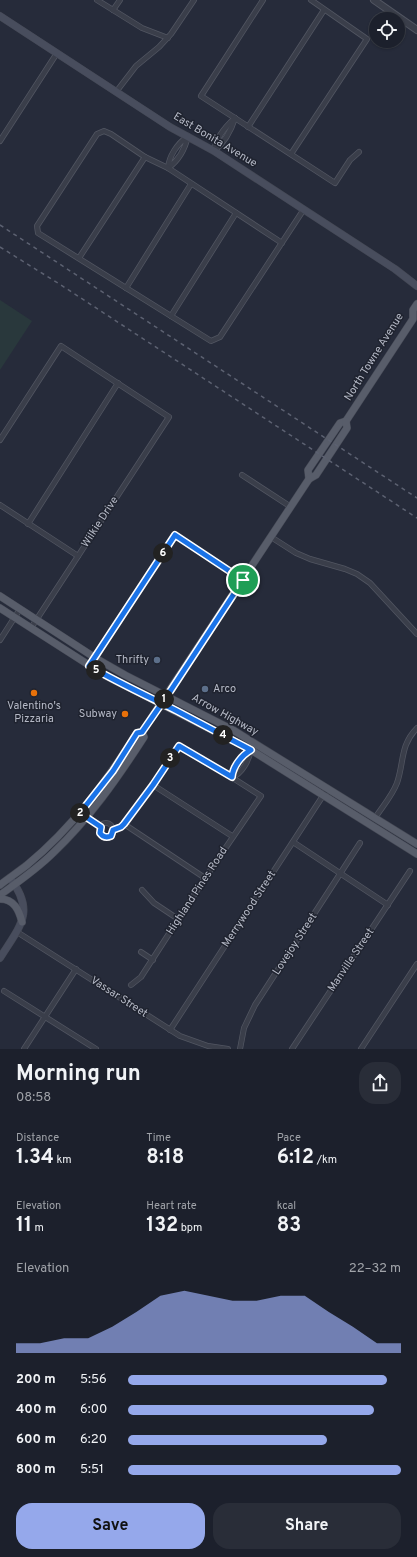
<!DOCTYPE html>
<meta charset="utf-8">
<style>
:root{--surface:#1c202c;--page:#292d38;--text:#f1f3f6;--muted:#a0a3a9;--line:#3a3e48;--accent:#95a8eb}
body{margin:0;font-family:Overpass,sans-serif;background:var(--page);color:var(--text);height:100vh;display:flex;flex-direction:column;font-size:15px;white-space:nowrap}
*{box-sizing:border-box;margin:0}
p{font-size:13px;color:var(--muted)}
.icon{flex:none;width:22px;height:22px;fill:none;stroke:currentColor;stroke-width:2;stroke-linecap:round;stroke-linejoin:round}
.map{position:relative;height:1049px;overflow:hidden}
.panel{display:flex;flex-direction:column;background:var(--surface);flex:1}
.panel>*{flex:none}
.fabs{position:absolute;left:369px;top:12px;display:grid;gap:8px}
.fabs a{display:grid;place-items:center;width:36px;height:36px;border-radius:50%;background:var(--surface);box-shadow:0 1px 3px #0004,0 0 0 1px var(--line);font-size:20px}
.pin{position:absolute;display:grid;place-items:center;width:34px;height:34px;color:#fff;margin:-17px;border:2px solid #fff;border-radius:50%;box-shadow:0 1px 4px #0007}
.km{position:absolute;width:20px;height:20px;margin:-10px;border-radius:50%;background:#222;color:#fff;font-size:11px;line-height:20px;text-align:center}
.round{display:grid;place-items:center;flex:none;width:42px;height:42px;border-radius:16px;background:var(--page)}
.overview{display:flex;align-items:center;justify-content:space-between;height:68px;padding:0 16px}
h1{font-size:22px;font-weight:700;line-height:30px}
.metrics{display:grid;grid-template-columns:repeat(3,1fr);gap:6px;height:68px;padding:4px 16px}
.metrics div{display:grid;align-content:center}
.metrics b{font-size:20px;font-weight:700}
.metrics small{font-size:11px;font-weight:400}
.metrics p{font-size:11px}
.chart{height:112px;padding:8px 16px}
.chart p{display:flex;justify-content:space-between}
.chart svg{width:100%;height:72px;margin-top:4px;fill:var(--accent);opacity:.7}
.cta{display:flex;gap:8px;margin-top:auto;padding:8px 16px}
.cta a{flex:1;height:46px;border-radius:16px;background:var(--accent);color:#111;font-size:16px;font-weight:700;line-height:46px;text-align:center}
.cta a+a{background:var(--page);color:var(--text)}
ul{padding:0 16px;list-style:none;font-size:13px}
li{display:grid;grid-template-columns:64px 48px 1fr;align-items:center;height:30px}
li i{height:10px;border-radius:5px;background:var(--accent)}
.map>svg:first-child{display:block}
</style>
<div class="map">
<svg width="417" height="1049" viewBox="0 0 417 1049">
<rect width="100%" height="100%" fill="#262b3a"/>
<polygon fill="#29383c" points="0,300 32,321 0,370"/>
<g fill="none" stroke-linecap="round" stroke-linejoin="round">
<g stroke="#525662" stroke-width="6">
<g id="minor">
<polyline points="97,0 142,28 168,38"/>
<polyline points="263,0 201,96 335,183 350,160 359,152"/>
<polyline points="113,10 120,0"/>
<polyline points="116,92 136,66 159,47 171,34 194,0"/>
<polyline points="248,127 324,10"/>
<path d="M 188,136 C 185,149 178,161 168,168 C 169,156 177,144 188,136 Z"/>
<polyline points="0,141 57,53"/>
<path d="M 214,151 C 225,142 231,131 235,118"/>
<path d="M 214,151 C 216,137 225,127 235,118"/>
<polyline points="291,154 367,39 311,0"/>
<polyline points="282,243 168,168 145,157 111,134 104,131 97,134 37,226 38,233 211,341 220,337 304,209"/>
<polyline points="79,258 145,157"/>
<polyline points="126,288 191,184"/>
<polyline points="171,316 236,213"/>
<polyline points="0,440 61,346 169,417 31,628"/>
<polyline points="242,475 291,507"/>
<polyline points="0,505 78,556"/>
<polyline points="28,524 118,383"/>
<polyline points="271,537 296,553 310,559 345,569 357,574 370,583 417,634"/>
<polyline points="0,640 20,609"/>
<polyline points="89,666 175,535 243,579"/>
<path d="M 251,750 C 249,760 242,774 232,777 C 233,766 242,755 251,750 Z"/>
<polyline points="153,785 232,836"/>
<polyline points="80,813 101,827"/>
<path d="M 375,818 C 382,807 392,796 397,783 C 404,763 400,745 417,728"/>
<circle cx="106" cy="830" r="7"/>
<polyline points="124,824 153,785 179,746 217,768 261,796 205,878 141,977 131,985"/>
<polyline points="113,830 121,827 124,824 205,878"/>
<polyline points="293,842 388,905"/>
<polyline points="142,890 154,903 178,919"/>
<polyline points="17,932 180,1036 208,1046 228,1049"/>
<polyline points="141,952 153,960"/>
<polyline points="4,991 96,1049"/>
<polyline points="170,1030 328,788"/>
<polyline points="24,1049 76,969"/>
<polyline points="240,1049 244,1028 255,1005 360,843"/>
<polyline points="292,1049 410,871"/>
<polyline points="361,1049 417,964"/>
</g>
</g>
<g stroke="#525662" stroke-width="8">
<polyline id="tertiary" points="374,0 417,30"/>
</g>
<g stroke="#434753" stroke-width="8">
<g id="secondary">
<polyline points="0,16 170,127 214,151 395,269 417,286"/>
<path d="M 0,958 C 20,926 36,912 10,878"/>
</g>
</g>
<g stroke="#434753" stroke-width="8">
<g id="primary">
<polyline points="309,479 308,470 340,423 346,421 413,319 413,310 417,304"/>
<polyline points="0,596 97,659 125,675 233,730 417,844"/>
<polyline points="0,608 106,676 251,750 417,854"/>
<path d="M 0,885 C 9,878 18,872 27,865 C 72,828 106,782 137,733 L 142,732 L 309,479 L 316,475 L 347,428 L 346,421"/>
<path d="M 0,895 C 18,882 37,869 53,853 C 89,819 117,779 144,737 L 142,732"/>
<path d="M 0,899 C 14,899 19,910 22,922"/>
</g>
</g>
<use href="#minor" stroke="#3a3e4a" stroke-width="4.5"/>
<use href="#tertiary" stroke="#3a3e4a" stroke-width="6"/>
<use href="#secondary" stroke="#484d5d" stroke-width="7"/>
<use href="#primary" stroke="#585d6a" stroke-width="7"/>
<g stroke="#5c6171" stroke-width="1.5" stroke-dasharray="4 4" stroke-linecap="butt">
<polyline points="0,225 417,498"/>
<polyline points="0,247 61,285 417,518"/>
</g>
</g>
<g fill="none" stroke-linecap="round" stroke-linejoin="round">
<g stroke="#fff" stroke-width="8">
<path id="route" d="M 243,580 L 171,690 L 142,732 L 137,733 L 113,771 L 80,813 L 101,827 L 100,833 C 103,837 106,838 111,836 L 113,830 L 121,827 L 124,824 L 153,785 L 179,746 L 232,777 C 233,766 242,755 251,750 C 226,737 202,724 177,711 C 147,696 117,682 89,666 L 175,535 L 243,580"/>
</g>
<use href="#route" stroke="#1a73e8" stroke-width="5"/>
</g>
<g fill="#5c6f8a" stroke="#1f232f" stroke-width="1.5">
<circle cx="157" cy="660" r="4"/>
<circle cx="205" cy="689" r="4"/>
</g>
<g fill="#e8710a" stroke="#1f232f" stroke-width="1.5">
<circle cx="34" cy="693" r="4"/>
<circle cx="125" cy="714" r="4"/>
</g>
<g text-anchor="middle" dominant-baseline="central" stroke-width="3" stroke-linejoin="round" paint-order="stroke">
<g font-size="11" fill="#b5b9c6" stroke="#1f232f">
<text transform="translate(215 140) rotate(31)">East Bonita Avenue</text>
<text transform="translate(374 357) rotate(-58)">North Towne Avenue</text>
<text transform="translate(100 522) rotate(-57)">Wilkie Drive</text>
<text transform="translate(225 715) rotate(29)">Arrow Highway</text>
<text transform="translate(197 891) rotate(-57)">Highland Pines Road</text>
<text transform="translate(249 909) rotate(-57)">Merrywood Street</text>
<text transform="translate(295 944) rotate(-57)">Lovejoy Street</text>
<text transform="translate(351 960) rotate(-56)">Manville Street</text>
<text transform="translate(119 997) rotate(33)">Vassar Street</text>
</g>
<g font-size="11" fill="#b5b9c6" stroke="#1f232f" text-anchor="end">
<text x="149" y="660">Thrifty</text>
<text x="213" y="689" text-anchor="start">Arco</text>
<text x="34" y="706" text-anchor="middle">Valentino's<tspan x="34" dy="13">Pizzaria</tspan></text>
<text x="117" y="714">Subway</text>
</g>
</g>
</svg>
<div class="fabs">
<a><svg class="icon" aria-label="locate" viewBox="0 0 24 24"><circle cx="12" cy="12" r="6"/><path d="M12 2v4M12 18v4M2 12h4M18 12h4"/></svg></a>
</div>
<div class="pin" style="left:243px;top:580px;background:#1e9e55"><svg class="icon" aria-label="arrive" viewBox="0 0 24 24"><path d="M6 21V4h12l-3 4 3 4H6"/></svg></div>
<b class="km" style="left:164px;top:699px">1</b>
<b class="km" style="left:80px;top:813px">2</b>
<b class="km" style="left:170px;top:758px">3</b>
<b class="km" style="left:223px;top:735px">4</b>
<b class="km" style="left:96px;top:670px">5</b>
<b class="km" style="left:163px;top:553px">6</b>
</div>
<section class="panel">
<div class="overview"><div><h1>Morning run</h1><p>08:58</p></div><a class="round"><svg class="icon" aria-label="share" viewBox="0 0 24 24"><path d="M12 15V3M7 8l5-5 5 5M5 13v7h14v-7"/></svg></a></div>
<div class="metrics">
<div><p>Distance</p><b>1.34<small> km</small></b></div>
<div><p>Time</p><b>8:18</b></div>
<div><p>Pace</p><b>6:12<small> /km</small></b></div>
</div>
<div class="metrics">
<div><p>Elevation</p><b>11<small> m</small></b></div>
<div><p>Heart rate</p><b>132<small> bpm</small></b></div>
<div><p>kcal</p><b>83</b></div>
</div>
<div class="chart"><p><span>Elevation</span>22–32 m</p>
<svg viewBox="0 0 160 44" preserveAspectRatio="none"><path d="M0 44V38L10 38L20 35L30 35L40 28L50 19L60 9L70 6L80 9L90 12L100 12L110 9L120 9L130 19L140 28L150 38L160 38V44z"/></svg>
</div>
<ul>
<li><b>200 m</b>5:56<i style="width:95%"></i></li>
<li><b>400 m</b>6:00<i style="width:90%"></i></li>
<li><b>600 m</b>6:20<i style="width:73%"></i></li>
<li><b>800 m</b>5:51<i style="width:100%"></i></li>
</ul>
<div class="cta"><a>Save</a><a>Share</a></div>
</section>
